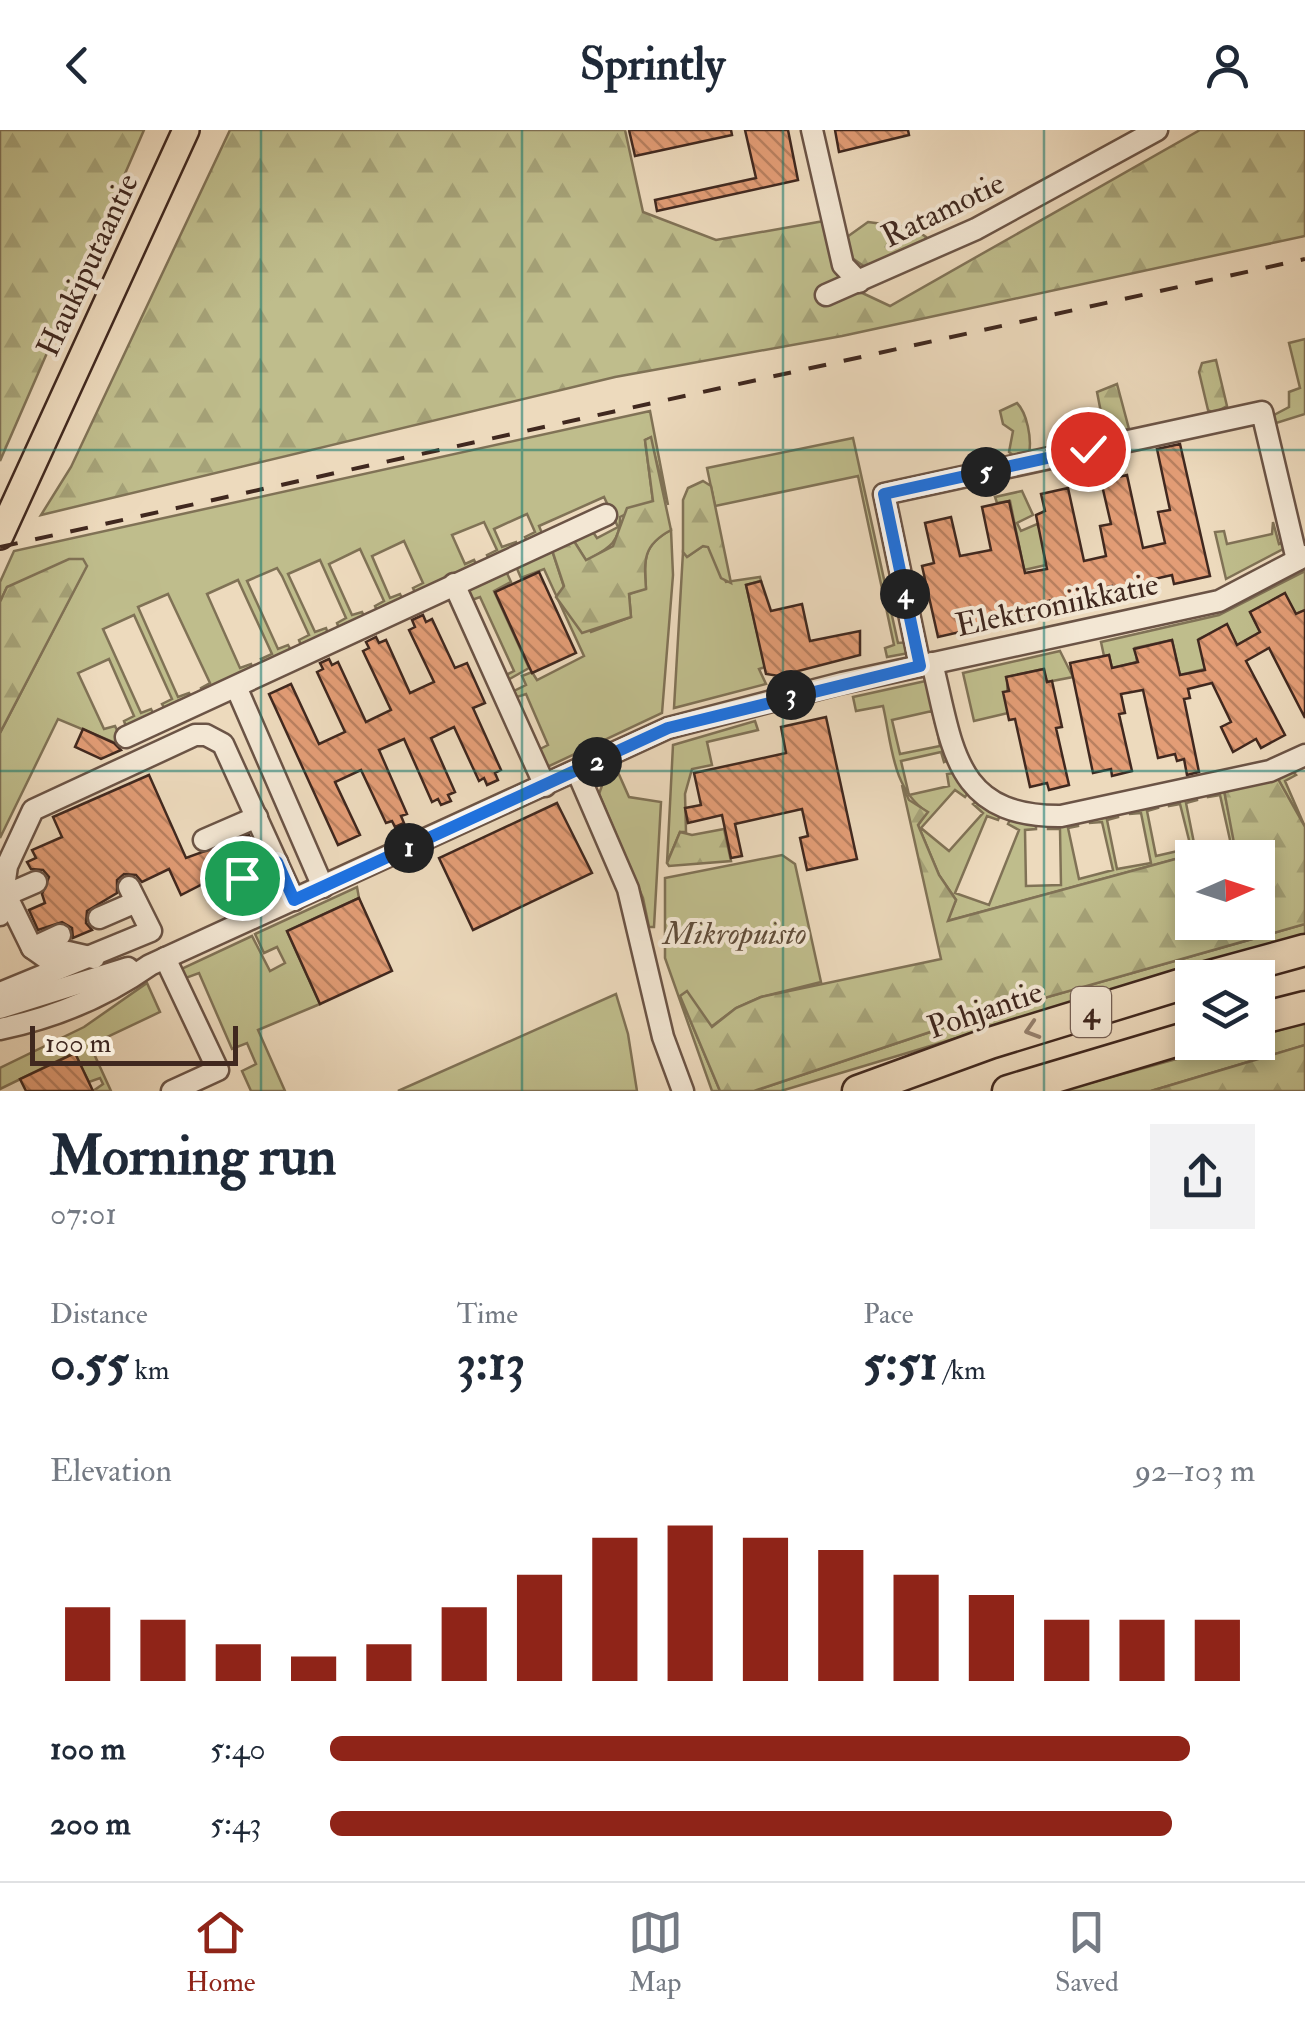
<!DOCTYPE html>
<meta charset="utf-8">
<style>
:root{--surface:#fff;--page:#f2f2f3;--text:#1f2937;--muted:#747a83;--line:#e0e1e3;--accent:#8f2418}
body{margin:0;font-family:"IM FELL Double Pica",serif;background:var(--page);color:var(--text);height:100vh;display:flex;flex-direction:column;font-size:38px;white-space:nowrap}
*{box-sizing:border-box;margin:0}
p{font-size:32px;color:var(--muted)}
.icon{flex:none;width:55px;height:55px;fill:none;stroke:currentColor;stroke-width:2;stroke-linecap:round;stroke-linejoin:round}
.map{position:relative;height:961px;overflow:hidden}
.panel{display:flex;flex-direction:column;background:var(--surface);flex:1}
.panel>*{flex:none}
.needle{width:65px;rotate:87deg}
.buttons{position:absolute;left:1175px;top:710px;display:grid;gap:20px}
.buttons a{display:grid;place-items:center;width:100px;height:100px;border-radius:0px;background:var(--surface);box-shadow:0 5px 15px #0003;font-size:50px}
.scale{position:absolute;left:30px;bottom:25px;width:208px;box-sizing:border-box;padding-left:10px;border:5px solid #40281f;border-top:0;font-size:28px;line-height:35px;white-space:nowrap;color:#40281f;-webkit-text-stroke:8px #f3e7d4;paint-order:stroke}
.pin{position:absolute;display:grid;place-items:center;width:85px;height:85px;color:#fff;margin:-42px;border:5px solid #fff;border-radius:50%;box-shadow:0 2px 10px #0007}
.km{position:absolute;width:50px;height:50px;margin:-25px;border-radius:50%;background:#222;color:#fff;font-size:28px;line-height:50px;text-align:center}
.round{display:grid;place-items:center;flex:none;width:105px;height:105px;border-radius:0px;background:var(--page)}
.overview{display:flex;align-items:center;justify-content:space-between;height:170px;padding:0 50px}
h1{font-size:55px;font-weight:700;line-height:75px}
.metrics{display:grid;grid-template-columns:repeat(3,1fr);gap:15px;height:170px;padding:10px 50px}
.metrics div{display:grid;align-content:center}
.metrics b{font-size:50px;font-weight:700}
.metrics small{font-size:28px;font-weight:400}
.metrics p{font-size:28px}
.chart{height:280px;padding:20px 50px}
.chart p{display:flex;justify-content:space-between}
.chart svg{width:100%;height:180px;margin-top:10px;stroke:var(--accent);stroke-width:6}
ul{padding:0 50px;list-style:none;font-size:32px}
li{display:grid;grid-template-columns:160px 120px 1fr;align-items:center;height:75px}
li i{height:25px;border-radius:12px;background:var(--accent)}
header{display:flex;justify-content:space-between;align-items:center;height:130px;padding:0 50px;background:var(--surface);font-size:45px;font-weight:700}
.menu{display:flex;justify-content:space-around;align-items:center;height:140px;border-top:2px solid var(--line);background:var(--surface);font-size:28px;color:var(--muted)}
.menu a{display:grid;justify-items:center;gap:5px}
.menu .on{color:var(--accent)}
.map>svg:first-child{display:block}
</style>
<header><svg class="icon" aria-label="back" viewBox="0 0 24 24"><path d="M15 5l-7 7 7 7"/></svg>Sprintly<svg class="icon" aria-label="person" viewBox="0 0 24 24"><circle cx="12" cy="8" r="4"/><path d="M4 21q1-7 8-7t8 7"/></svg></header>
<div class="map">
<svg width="1305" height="961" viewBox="0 0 1305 961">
<defs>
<pattern id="forest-firs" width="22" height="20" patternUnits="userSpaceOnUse" patternTransform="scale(2.5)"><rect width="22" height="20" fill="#bfbd8c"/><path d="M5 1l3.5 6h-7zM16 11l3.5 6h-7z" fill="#a5a278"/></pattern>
<pattern id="building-back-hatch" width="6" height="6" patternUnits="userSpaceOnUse" patternTransform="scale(2.5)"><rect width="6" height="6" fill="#e39d76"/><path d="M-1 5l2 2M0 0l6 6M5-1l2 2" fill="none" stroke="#b98060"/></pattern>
</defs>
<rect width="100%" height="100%" fill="#eddabd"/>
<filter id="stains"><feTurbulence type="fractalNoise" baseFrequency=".002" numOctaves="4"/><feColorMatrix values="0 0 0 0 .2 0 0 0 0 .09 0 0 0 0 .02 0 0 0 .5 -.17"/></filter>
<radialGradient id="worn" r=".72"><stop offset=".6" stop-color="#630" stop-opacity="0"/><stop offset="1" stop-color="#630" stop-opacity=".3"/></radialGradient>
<g fill="#bfbd8c" stroke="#807256" stroke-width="2.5">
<polygon points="1305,209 1305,284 1273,294 1274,285 1289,277 1289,262 1300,258 1289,213"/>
<path d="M 650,281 L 668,375 L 650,308 L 645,310 L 653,371 L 620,387 C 621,413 607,419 586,431 L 572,408 L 591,399 L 597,408 L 618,397 L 604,367 L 539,396 L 544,408 L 529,415 L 525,407 L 535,402 L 527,384 L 494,399 L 502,417 L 516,412 L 519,419 L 490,432 L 487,425 L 497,420 L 484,392 L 452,405 L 465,434 L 474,430 L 478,438 L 416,465 L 413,458 L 423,453 L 404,411 L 372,426 L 390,468 L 400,464 L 404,472 L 378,483 L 375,476 L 384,471 L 360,419 L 329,434 L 352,485 L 362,482 L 366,490 L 340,501 L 337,493 L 346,488 L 320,430 L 288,444 L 315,502 L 326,498 L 329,506 L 302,518 L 299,510 L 309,505 L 282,446 L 277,438 L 247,451 L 278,519 L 288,515 L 292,522 L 264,536 L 261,529 L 272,524 L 238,450 L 207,464 L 240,538 L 251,534 L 254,541 L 203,564 L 201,558 L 210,553 L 168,464 L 138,477 L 178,567 L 189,563 L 193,569 L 166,581 L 162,574 L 172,569 L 134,485 L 103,499 L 141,583 L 151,579 L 155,587 L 127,599 L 124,591 L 134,586 L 109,529 L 78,543 L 104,599 L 115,596 L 125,617 L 58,589 L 0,708 L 0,603 L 86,437 L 7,457 L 0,472 L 0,452 L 14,421 Z"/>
<polygon points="853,308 898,513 909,512 909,523 887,527 885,518 894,515 858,346 715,376 707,338"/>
<polygon points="1022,361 1033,385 1017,393 1021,401 1037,394 1044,408 1046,435 1024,440 1010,371 997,373 995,367"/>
<polygon points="1273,392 1279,414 1284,412 1285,418 1226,449 1215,402 1224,401 1227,414 1272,404"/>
<path d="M 671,400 L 673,445 L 662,583 L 545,638 L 538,620 L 548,615 L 526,564 L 514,568 L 512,562 L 526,555 L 522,546 L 532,542 L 537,550 L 584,526 L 544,439 L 521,448 L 515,434 L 551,417 L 564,457 L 591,502 L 631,487 L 629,464 L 646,458 C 644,429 643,415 671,400 Z"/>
<polygon points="703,416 709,417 726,452 760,447 761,451 746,455 765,537 759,539 766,554 674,578 683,422 688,426"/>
<polygon points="506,441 511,452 494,461 529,538 506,551 504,546 514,541 480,467 469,471 467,463 471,456"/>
<polygon points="1305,441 1305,480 1296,484 1284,464 1250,482 1260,502 1237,515 1227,495 1199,509 1205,539 1180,545 1172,510 1135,518 1137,532 1112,538 1109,525 1104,526 1101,512 1219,485"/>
<polygon points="1060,521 1073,547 1047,552 1043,539 1007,547 1008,583 974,591 963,543"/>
<path d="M 930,550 L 939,591 L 935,593 L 932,581 L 892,590 L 900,624 L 940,616 L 938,605 L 942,604 L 949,630 L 944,632 L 941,622 L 901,631 L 909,665 L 949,656 L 947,644 L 954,643 L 968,663 L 965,667 L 955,660 L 921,698 L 949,721 L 983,683 L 973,674 L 977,671 L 1000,685 L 998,690 L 987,686 L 955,763 L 989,775 L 1019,700 L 1008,694 L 1011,688 L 1036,694 L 1036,699 L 1025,700 L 1026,756 L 1061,755 L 1060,699 L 1048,699 L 1048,694 L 1077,689 L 1078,696 L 1068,698 L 1079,749 L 1113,740 L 1102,692 L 1090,693 L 1089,686 L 1117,681 L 1118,687 L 1107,690 L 1117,739 L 1151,733 L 1141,683 L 1130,684 L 1128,678 L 1156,671 L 1158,678 L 1147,681 L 1156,726 L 1191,718 L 1180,674 L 1169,676 L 1168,669 L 1196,663 L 1197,670 L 1186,673 L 1195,718 L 1230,710 L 1220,665 L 1208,667 L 1207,660 L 1291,640 L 1296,645 L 1285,651 L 1305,697 L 1278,649 L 1224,660 L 1235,713 L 947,791 L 956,770 L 939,745 L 918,695 L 927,682 C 892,659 892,615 883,576 L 856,581 L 853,567 Z"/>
<polygon points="755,591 758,600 707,612 712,635 692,639 685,664 686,702 680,702 667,733 673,615"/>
<polygon points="617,640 629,667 661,672 654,797 649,797 643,768 599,664 604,650"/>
<polygon points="782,725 795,734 821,852 761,867 736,878 711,897 680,866 720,961 712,961 665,828 665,748"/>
<polygon points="357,757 359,768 287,801 320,874 258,900 285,961 251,961 242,941 256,934 247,913 232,919 199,843 183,849 179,840 252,806 270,841 285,833 277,817 264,823 255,804"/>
<polygon points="1305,794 1305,810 1146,851 781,961 754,961 963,891"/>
<polygon points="147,853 160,882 90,915 111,961 93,961 103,954 100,948 89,952 74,923 0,959 0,938 84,897"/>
<polygon points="616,864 628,904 637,961 398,961"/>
<polygon points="1305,893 1305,915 1151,961 1061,961 1234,913 1258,912 1258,906"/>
</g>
<g fill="url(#forest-firs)" stroke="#807256" stroke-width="2.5" fill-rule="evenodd">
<polygon points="0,0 144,0 0,331"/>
<polygon points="230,0 625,0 643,82 716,110 824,91 841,153 890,176 1200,0 1305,0 1305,106 842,206 615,247 41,385 71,337"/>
<polygon points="868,92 913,98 926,107 923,114 868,139 852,128 847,107"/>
<polygon points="1216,230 1227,276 1214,283 1208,280 1199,242 1202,233"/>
<polygon points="1117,254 1129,299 1105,303 1097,262"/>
<path d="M 1017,273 C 1027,283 1032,309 1029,323 L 1015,327 L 1009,322 L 1013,301 L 1003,294 L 1000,281 Z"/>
<path d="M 651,307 L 671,400 C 643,415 644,429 646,459 L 629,464 L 631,487 L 582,503 L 556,467 L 564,456 L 551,417 L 572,408 L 586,430 L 613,416 L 627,378 L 653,371 L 645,310 Z"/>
<polygon points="703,351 711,356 731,453 721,448 708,417 703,416 687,427 683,422 683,370 688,358"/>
<polygon points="69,429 83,429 87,436 0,603 0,472 7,457"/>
<path d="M 1278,649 L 1305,697 L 1305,794 L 963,891 L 754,961 L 720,961 L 680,866 L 687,861 L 712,897 L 736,878 L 761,867 L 941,829 L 902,655 L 909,670 L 928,682 L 918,695 L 939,745 L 956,770 L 948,791 L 1234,713 L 1224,660 ZM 1192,728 L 1258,728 L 1258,792 L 1192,792 Z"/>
<polygon points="724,699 731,731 669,736 667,733 680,702 692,705"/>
<polygon points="1305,915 1305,961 1151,961"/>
</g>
<g fill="url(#building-back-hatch)" stroke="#40281f" stroke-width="2.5">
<polygon points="629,0 731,0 732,5 635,26"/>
<polygon points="745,0 788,0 798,50 657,81 655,70 756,48"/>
<polygon points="835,0 908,0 909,5 839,22"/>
<polygon points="1180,314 1210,446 1174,454 1172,445 1150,450 1152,459 1115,468 1112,456 1091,461 1093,470 1054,479 1052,470 1032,475 1034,485 938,507 922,436 934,433 925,393 951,387 960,426 991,420 982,377 1009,371 1025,443 1047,439 1036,385 1045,381 1041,364 1068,358 1084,431 1106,426 1100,396 1111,394 1101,351 1127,345 1143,418 1165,413 1158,382 1170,380 1157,319"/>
<polygon points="539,442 576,523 532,543 495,462"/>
<polygon points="761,451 771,481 802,474 810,511 860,501 860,525 779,546 766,544 746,455"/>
<polygon points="1285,463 1296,484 1305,480 1305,588 1269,518 1246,531 1285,605 1261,618 1256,609 1233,622 1221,597 1231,592 1212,553 1188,559 1190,568 1184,569 1199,642 1187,645 1184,629 1177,631 1175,624 1158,628 1143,560 1121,564 1125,583 1119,584 1132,641 1112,646 1111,639 1093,643 1070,533 1109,525 1112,538 1138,532 1134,519 1172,510 1180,545 1205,540 1198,510 1227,494 1237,515 1260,502 1250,482"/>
<polygon points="423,485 426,492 432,489 455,538 467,533 485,573 473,578 501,640 495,643 498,650 487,655 484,648 479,651 454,597 431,608 455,662 448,665 451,671 441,675 438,669 432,672 404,609 379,620 407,684 401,686 404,693 395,697 392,691 386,693 361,640 335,652 360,705 338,715 269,564 291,554 319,614 345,602 317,542 323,539 320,533 329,529 332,535 338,532 366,592 391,580 363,521 369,518 366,512 376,507 379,513 386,510 410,563 434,552 409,500 415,497 412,490"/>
<polygon points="1044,539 1047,552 1052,551 1062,597 1056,598 1069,655 1049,660 1047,653 1030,657 1015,589 1009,590 1003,562 1009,561 1006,547"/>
<polygon points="826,587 857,729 807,740 800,708 808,706 802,679 735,694 742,726 731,728 722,685 688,693 685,678 701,675 694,643 786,623 781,597"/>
<polygon points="83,599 114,613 121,620 101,629 75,617"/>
<polygon points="149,645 186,728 249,705 259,725 181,765 169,739 142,752 136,745 124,744 117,750 117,763 87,781 86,793 92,800 73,808 72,798 62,792 38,800 29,780 45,773 42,764 49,747 43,740 31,739 27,732 36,728 32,720 62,707 53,687"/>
<polygon points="557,673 592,743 473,800 439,728"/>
<polygon points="359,768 392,841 320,874 287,801"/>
<polygon points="75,923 93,961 26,961 20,949"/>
</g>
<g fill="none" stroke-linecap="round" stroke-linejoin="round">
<g stroke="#6b5446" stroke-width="25">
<g id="minor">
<polyline points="812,0 843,135 859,152"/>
<polyline points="826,165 976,99 1157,0"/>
<polyline points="454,454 545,656"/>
<path d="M 932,533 C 953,616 953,687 1061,686 L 1270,641 L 1305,625"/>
<polyline points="920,536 884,364 1262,282 1297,430"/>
<polyline points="237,559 323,757"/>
<polyline points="126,607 606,385"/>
<polyline points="577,641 628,759 663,907 683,961"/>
<polyline points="204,710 257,687"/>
<polyline points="36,752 6,765 32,818 49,830 68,822 94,828"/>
<polyline points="218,759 277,732"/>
<polyline points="0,785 7,736 33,680 195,605 206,605 223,614 294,770"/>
<polyline points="99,788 136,772"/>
<polyline points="32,818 60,805"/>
<polyline points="165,828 218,940 172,961"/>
<polyline points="0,863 151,801 129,757"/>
<polyline points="0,878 128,838"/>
<path d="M 0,899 C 53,888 106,866 150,835 L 668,598 L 842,553 L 1219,471 L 1305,426"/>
</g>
</g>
<g stroke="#40281f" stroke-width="30">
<polyline id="major" points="0,406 186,0"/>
</g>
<g stroke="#40281f" stroke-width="35">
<g id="highway">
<polyline points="1203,848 1305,820"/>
<polyline points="1258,889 1305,877"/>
<polyline points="858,961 990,913 1192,851"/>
<polyline points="1008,961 1192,906"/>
</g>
</g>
<use href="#minor" stroke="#f3e7d4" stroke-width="20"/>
<use href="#major" stroke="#eddabd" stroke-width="25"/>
<use href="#highway" stroke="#eddabd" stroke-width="30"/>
<polyline stroke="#40281f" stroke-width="4" stroke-dasharray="18 18" stroke-linecap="butt" points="0,417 1305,129"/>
</g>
<defs><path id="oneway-chevron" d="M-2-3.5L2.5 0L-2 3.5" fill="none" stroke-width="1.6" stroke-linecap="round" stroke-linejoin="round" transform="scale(2.5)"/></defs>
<use stroke="#96816e" href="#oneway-chevron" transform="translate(1032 900) rotate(163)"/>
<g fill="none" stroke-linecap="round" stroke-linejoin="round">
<g stroke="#fff" stroke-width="20">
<polyline id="route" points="242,748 277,732 294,770 668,598 920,536 884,364 1088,319"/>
</g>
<use href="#route" stroke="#1a73e8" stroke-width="12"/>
</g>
<path fill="none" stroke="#0f766e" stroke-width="2.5" stroke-opacity="0.55" d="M 261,0 L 261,961M 522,0 L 522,961M 783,0 L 783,961M 1044,0 L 1044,961M 0,320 L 1305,320M 0,641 L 1305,641"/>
<g text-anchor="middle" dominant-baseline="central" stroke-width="8" stroke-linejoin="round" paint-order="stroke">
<rect fill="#f3e7d4" stroke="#766155" stroke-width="2.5" x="1071" y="857" width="40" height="50" rx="8"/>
<g font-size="30" font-weight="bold" fill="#40281f">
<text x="1091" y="882">4</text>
</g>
<g font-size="32" fill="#40281f" stroke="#f3e7d4">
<text transform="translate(943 80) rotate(-26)">Ratamotie</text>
<text transform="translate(88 135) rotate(-65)">Haukiputaantie</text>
<text transform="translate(1057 475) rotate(-12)">Elektroniikkatie</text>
<text transform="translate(985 880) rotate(-19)">Pohjantie</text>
</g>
<g font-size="32" font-style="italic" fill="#604d3a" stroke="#f3e7d4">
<text x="735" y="804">Mikropuisto</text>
</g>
</g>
<rect width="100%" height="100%" filter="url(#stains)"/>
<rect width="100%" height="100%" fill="url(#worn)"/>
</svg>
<div class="buttons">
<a><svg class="needle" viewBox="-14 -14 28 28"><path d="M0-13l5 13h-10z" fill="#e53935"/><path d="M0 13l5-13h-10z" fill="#747a83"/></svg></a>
<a><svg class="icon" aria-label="layers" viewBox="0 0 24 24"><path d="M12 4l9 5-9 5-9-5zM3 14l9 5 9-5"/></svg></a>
</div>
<div class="scale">100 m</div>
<div class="pin" style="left:242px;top:748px;background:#1e9e55"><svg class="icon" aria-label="arrive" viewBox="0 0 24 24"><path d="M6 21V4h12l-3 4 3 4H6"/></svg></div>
<div class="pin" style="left:1088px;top:319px;background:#d93025"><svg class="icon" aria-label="check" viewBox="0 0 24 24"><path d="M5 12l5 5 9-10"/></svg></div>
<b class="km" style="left:409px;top:718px">1</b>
<b class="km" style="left:597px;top:632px">2</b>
<b class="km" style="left:791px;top:565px">3</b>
<b class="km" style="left:905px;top:464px">4</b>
<b class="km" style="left:986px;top:342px">5</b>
</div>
<section class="panel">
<div class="overview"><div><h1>Morning run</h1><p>07:01</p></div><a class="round"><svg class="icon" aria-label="share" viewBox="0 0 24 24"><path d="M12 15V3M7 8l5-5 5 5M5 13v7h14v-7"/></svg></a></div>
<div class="metrics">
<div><p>Distance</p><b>0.55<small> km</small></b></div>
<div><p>Time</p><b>3:13</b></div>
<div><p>Pace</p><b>5:51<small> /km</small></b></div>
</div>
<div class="chart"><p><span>Elevation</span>92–103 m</p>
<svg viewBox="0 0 160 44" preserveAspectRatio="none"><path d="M5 44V26M15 44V29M25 44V35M35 44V38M45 44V35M55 44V26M65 44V18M75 44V9M85 44V6M95 44V9M105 44V12M115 44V18M125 44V23M135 44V29M145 44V29M155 44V29"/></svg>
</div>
<ul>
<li><b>100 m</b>5:40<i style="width:93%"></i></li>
<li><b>200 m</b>5:43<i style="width:91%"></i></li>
</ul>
</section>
<nav class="menu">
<a class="on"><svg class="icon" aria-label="home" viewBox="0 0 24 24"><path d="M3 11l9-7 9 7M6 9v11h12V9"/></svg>Home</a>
<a><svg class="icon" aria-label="map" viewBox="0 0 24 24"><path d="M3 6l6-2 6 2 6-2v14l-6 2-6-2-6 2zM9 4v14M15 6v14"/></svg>Map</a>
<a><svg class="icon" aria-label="saved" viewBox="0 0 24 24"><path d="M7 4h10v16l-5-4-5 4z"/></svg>Saved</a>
</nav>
